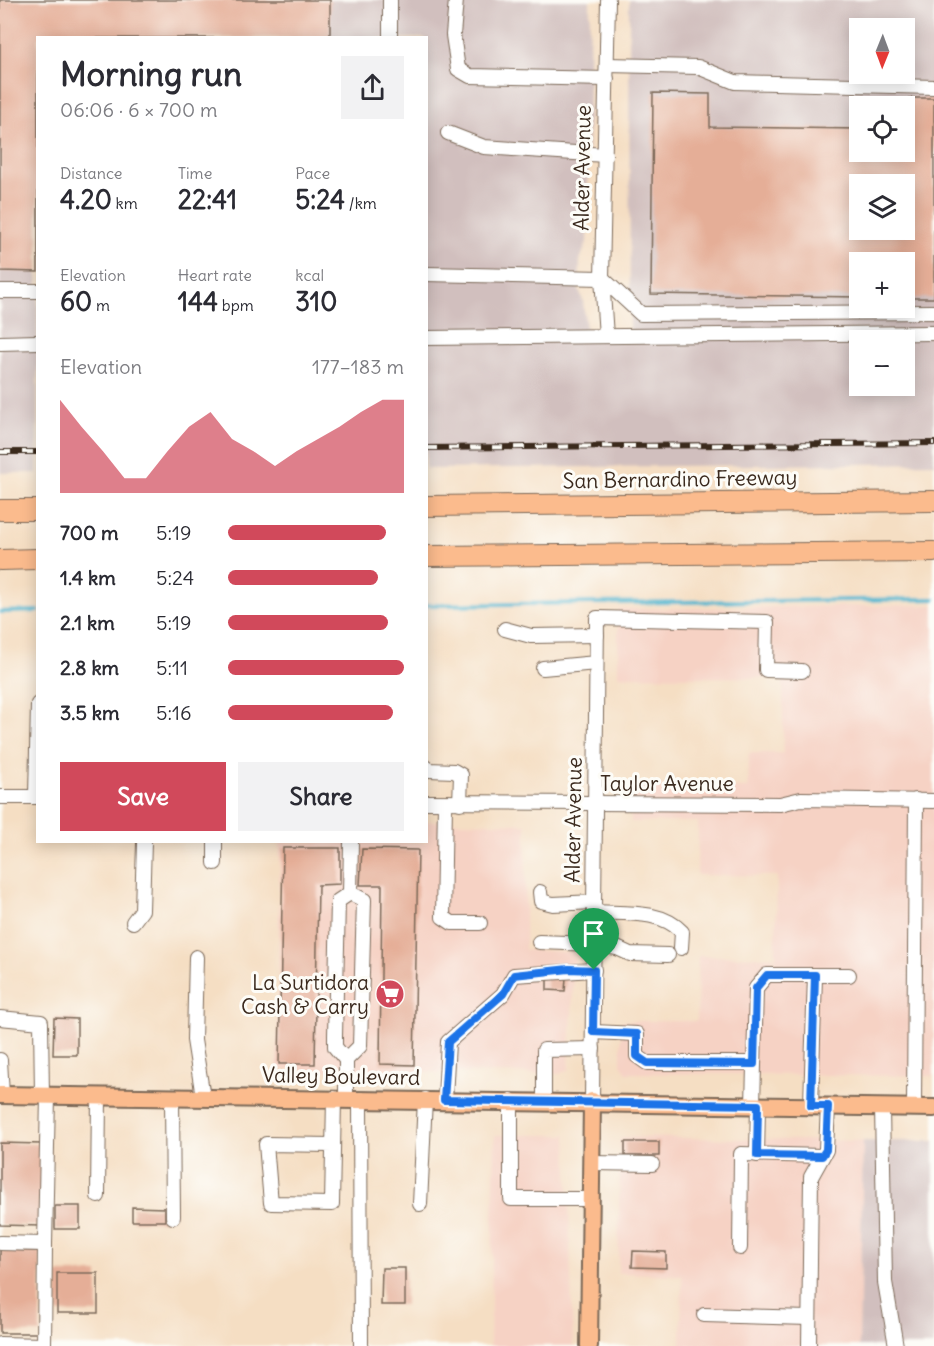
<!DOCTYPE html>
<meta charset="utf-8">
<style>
:root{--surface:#fff;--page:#f2f2f3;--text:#2b2b33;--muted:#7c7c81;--accent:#d1495b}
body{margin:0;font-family:Delius,sans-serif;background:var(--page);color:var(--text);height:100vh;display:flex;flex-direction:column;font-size:22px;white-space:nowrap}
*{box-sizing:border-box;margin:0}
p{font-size:20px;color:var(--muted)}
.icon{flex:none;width:33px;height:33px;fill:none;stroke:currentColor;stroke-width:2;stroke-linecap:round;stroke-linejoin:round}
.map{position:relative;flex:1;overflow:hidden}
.side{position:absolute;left:36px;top:36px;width:392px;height:807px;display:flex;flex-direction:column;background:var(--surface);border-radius:0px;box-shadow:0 3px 15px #0003}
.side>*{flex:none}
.needle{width:39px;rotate:181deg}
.fabs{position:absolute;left:849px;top:18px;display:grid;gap:12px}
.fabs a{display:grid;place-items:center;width:66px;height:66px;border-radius:0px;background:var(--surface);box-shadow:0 3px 15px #0003;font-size:30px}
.pin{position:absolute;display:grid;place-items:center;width:51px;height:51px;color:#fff;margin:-62px -26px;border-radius:50% 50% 50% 0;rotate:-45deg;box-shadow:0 0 6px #0007}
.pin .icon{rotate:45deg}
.round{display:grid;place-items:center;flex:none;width:63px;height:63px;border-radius:0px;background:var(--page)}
.summary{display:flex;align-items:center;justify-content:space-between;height:102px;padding:0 24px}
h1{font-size:33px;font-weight:700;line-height:45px}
.figures{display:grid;grid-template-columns:repeat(3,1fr);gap:9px;height:102px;padding:6px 24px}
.figures div{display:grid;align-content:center}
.figures b{font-size:26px;font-weight:700}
.figures small{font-size:16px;font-weight:400}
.figures p{font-size:16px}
.chart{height:168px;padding:12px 24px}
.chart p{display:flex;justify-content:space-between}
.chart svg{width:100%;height:108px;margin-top:6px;fill:var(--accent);opacity:.7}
.cta{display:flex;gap:12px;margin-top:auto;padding:12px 24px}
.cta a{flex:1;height:69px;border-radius:0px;background:var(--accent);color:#fff;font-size:24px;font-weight:700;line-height:69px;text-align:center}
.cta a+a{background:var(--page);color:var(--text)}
ul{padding:0 24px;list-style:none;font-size:20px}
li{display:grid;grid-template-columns:96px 72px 1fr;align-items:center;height:45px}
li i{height:15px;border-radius:8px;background:var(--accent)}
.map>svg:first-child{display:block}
</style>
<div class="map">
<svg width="934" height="1346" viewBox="0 0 934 1346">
<rect width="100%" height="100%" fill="#fdfcf7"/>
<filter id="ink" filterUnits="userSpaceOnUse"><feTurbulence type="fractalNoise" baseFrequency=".0167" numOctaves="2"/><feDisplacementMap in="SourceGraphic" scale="12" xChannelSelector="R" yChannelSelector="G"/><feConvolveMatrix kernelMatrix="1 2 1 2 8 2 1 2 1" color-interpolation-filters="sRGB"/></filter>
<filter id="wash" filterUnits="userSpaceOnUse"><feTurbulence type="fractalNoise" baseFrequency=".008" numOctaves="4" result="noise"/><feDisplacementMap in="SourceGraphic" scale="24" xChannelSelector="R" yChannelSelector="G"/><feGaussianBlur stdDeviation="1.35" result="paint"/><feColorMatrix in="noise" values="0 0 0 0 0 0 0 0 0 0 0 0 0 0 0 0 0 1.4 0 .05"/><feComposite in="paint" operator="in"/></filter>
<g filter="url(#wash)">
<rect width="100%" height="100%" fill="#f5dec3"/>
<g fill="#f6d2c4">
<polygon points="934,605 934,1076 627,1073 621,1064 621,1021 697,1021 698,956 774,957 775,986 777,876 697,875 698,822 631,822 630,785 748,788 749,753 783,753 783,678 618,676 618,609"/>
<polygon points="426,821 526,824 525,950 575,952 569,1070 559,1074 277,1070 280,842 426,842"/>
<polygon points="495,1135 567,1135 573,1346 490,1346"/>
<polygon points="625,1137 863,1141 859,1346 681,1346 682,1275 618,1273 620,1139"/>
</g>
<g fill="#d1bfbe" fill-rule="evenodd">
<path d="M 0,0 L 590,0 L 587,242 L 580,260 L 579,290 L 583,301 L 586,330 L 630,330 L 629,0 L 934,0 L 934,463 L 426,469 L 426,38 L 38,38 L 37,473 L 0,473 ZM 860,28 L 904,28 L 904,74 L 860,74 ZM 860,106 L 904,106 L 904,152 L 860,152 ZM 860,184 L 904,184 L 904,230 L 860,230 ZM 860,262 L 904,262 L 904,308 L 860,308 ZM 860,340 L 904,340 L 904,386 L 860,386 Z"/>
<polygon points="863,1141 934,1141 934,1346 859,1346"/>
</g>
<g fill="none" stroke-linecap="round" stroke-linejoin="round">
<g stroke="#50b5cf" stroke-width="4">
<polyline points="426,605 934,599"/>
<polyline points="0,612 38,611"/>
</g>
</g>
<g id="blocks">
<g fill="#e5ae97" fill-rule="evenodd">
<polygon points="0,0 330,0 330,38 38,38 38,272 0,271"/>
<path d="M 653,93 L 710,94 L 710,127 L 860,129 L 860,152 L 904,152 L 904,130 L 909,130 L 910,98 L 934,98 L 934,298 L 904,298 L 904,262 L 860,262 L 860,297 L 651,294 ZM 860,184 L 904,184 L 904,230 L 860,230 Z"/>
<polygon points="283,848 340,848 340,884 318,885 315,1064 279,1064"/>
<polygon points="362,849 418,850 414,1065 380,1064 382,885 360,885"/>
<polygon points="547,977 566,978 565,991 547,990"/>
<polygon points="54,1018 77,1019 77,1055 53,1055"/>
<rect x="625" y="1142" width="34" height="14"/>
<polygon points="0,1143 42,1144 41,1226 0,1225"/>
<rect x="55" y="1206" width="25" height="23"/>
<polygon points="132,1207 165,1208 165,1221 132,1221"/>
<polygon points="0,1250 41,1251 40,1333 0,1333"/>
<polygon points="633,1251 666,1252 666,1268 632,1267"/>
<polygon points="382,1268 405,1268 405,1305 381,1305"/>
<rect x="57" y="1273" width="41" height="40"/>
</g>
</g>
</g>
<g filter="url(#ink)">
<use href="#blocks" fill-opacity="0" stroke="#7c6958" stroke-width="1.5"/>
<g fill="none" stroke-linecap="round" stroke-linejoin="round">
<g stroke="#7c6958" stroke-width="16">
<g id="minor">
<polyline points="456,0 453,35 458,69 470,76 607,79"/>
<polyline points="390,38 390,0"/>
<polyline points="607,65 698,67 735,82 934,87"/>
<polyline points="448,133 484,147 605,155"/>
<polyline points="426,274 602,278 641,314 934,312"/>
<polyline points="0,291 38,291"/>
<polyline points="606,336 602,278 608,0"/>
<polyline points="426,338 934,333"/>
<polyline points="0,343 38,342"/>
<polyline points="505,629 531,636 597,635"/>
<polyline points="543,668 596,663"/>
<polyline points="426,767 429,770 454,771 461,775 460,803"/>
<polyline points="0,797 38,797"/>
<polyline points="36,797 38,704"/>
<polyline points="426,802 780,804 801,799 934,801"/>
<polyline points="445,803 443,917 452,923 480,923"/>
<polyline points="215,863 215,842"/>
<polyline points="540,892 541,901 553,904 594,902"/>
<path d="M 594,912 C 623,914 661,909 682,932 L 681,948"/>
<polyline points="133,922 142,910 144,842"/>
<polyline points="539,942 594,944 617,948 630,954 668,955"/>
<polyline points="196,957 194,1040 203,1097"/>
<polyline points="0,1018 41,1022 42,1096"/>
<polyline points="593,1032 637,1034 637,1056 647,1063 754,1063"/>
<polyline points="0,1060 2,1095"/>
<polyline points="346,1060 360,1046 364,900 350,893"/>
<polyline points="172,1097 173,1217"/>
<polyline points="346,1099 346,1060 335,1047 335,1036 338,901 350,893 351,842"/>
<polyline points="360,1099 361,1346"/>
<polyline points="445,1099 448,1042 503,994 514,975 594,970"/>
<polyline points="511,1100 511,1199 591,1199"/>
<polyline points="544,1101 544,1050 593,1049"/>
<polyline points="592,1101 597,618 767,622 766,670 802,671"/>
<polyline points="753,1105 756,988 767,975 849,975"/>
<polyline points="811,1105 815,975"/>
<polyline points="882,1107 885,1282 896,1346"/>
<polyline points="914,1107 916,800"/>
<polyline points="332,1145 266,1144 271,1203 332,1204 334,1098"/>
<polyline points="757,1155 758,1105"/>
<polyline points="592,1163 652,1164"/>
<polyline points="98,1196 99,1096"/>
<polyline points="420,1204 425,1099"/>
<polyline points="0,1243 45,1244 48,1096"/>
<polyline points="740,1248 741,1154 822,1156"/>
<polyline points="704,1315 809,1318"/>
<polyline points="0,1344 44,1345"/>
<polyline points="44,1346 45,1244"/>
<polyline points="809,1346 811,1177 826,1150 828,1106"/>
</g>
</g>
<g stroke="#7c6958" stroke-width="20">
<g id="major">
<polyline points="0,1095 934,1108"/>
<polyline points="589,1346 592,1101"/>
</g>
</g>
<g stroke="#7c6958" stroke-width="22">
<g id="highway">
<polyline points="426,506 934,501"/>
<polyline points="0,510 38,510"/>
<polyline points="426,556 934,552"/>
<polyline points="0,560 38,559"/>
</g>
</g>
<use href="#minor" stroke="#fff" stroke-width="14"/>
<use href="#major" stroke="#fbbb8d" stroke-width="16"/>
<use href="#highway" stroke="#fbbb8d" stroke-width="20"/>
<g stroke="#3b2a1e" stroke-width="6">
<g id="rail">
<polyline points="426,448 934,443"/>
<polyline points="0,452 38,452"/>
</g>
</g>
<use href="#rail" stroke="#fdfcf7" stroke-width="4" stroke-dasharray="11" stroke-linecap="butt"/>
</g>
</g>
<g fill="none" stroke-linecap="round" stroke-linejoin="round" filter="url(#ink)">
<g stroke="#fff" stroke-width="12">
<polygon id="route" points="569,969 594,970 593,1032 637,1034 637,1056 647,1063 754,1064 756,988 767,975 815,975 811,1106 828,1106 826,1150 822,1156 757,1155 758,1105 444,1100 448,1042 503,994 514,975"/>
</g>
<use href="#route" stroke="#1a73e8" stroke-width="8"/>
</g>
<defs>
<g id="supermarket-disc" transform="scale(1.5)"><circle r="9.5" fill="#d1495b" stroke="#fdfcf7"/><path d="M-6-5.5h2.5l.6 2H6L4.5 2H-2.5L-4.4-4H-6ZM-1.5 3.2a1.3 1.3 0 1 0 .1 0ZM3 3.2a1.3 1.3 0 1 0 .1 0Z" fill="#fff"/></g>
</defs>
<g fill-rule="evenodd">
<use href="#supermarket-disc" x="390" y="994"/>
</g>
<g text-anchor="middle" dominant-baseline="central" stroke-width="6" stroke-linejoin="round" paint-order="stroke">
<g font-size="21" fill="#3b2a1e" stroke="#fdfcf7">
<text transform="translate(582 168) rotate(-89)">Alder Avenue</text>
<text transform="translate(680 479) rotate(-1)">San Bernardino Freeway</text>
<text x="667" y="783">Taylor Avenue</text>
<text transform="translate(573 820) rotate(-89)">Alder Avenue</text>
<text transform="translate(341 1076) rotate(1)">Valley Boulevard</text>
</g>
<g font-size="21" fill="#3b2a1e" stroke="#fdfcf7" text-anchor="end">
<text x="369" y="982">La Surtidora<tspan x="369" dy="24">Cash &amp; Carry</tspan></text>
</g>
</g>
</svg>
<div class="fabs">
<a><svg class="needle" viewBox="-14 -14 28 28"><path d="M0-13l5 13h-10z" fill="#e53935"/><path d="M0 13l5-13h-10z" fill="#7c7c81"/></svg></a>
<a><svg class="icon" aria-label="locate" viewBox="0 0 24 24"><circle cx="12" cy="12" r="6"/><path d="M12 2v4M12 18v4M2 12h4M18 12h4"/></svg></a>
<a><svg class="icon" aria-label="layers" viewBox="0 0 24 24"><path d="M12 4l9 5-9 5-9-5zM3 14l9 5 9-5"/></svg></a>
<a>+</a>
<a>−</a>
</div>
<div class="pin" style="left:594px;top:970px;background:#1e9e55"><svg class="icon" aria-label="arrive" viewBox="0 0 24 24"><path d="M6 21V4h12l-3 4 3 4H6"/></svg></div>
<section class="side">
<div class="summary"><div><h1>Morning run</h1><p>06:06 · 6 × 700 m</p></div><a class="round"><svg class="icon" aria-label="share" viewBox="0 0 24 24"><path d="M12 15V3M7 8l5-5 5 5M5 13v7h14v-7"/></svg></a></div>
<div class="figures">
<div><p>Distance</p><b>4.20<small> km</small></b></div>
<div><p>Time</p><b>22:41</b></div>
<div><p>Pace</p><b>5:24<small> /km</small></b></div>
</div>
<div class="figures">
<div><p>Elevation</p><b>60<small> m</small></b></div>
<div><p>Heart rate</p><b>144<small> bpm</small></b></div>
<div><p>kcal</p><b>310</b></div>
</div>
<div class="chart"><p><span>Elevation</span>177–183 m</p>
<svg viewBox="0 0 160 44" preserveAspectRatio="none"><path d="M0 44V6L10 17L20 27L30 38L40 38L50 27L60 17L70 11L80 22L90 27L100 33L110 27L120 22L130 17L140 11L150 6L160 6V44z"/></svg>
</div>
<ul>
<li><b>700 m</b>5:19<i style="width:90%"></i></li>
<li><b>1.4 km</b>5:24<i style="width:85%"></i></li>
<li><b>2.1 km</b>5:19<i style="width:91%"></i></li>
<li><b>2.8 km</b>5:11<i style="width:100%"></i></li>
<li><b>3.5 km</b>5:16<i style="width:94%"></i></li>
</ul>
<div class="cta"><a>Save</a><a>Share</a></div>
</section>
</div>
